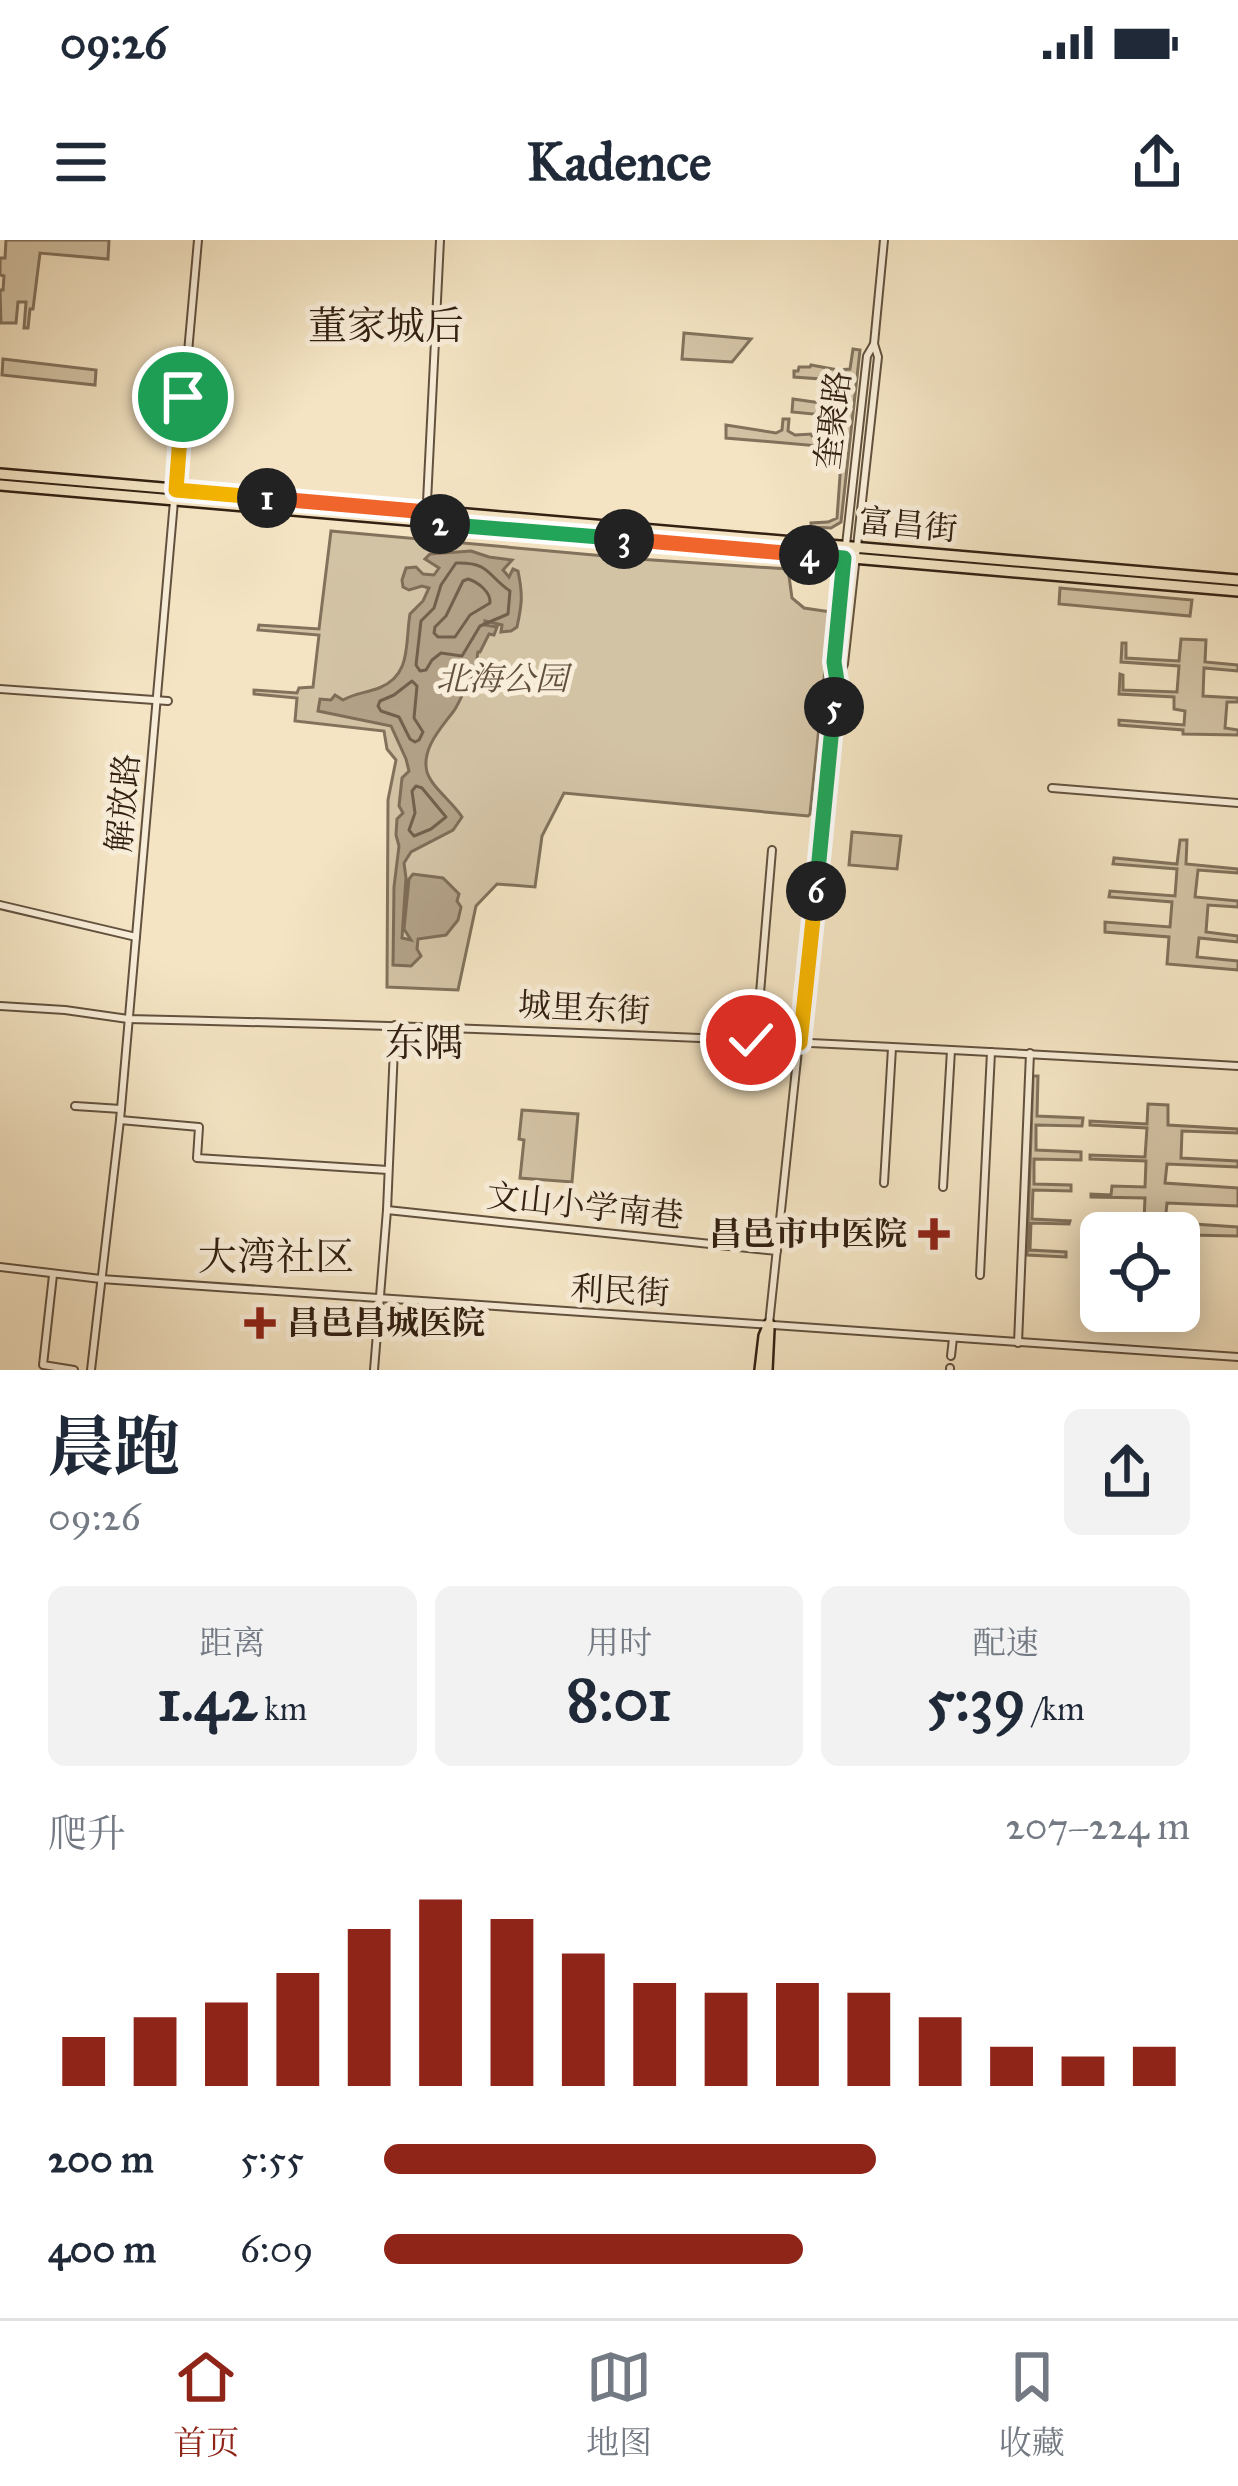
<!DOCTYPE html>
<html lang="zh">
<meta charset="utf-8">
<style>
:root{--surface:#fff;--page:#f2f2f3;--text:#1f2937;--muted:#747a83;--line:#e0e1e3;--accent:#8f2418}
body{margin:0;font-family:"IM FELL Great Primer","Noto Serif SC",serif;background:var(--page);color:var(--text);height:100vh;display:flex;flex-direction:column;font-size:45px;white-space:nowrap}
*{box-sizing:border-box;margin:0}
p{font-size:39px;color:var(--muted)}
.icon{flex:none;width:66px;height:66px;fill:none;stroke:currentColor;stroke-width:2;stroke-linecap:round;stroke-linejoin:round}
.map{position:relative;height:1130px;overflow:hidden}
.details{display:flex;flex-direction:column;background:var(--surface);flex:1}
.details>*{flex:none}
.controls{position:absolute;left:1080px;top:972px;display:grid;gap:24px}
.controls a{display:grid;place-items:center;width:120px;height:120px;border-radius:18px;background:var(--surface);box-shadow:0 6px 30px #0003;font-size:60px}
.pin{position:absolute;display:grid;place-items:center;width:102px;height:102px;color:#fff;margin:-51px;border:6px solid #fff;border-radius:50%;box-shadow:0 3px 12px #0007}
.km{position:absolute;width:60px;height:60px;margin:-30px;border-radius:50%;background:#222;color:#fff;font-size:33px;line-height:60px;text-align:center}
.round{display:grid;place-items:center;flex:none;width:126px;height:126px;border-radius:18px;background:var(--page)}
.headline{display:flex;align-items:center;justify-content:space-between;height:204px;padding:0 48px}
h1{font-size:66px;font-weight:700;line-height:90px}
.stats{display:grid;grid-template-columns:repeat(3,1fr);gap:18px;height:204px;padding:12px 48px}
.stats div{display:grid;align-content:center;border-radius:18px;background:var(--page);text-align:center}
.stats b{font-size:60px;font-weight:700}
.stats small{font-size:33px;font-weight:400}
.stats p{font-size:33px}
.chart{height:336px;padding:24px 48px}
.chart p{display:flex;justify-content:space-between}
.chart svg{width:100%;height:216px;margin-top:12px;stroke:var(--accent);stroke-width:6}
ul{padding:0 48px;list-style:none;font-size:39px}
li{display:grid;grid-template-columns:192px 144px 1fr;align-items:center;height:90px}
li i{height:30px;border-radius:15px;background:var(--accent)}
.status{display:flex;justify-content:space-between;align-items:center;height:84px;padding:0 60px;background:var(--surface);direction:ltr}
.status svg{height:33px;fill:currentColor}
header{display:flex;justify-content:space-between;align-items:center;height:156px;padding:0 48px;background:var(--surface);font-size:54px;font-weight:700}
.tab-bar{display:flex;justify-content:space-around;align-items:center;height:168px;border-top:3px solid var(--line);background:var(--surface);font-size:33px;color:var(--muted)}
.tab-bar a{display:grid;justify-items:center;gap:6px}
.tab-bar .current{color:var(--accent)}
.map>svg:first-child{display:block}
</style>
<div class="status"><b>09:26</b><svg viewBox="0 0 49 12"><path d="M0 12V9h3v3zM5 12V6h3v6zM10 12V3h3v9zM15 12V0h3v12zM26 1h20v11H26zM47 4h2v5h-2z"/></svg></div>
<header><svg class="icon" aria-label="menu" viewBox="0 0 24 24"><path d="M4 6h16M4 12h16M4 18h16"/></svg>Kadence<svg class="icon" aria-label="share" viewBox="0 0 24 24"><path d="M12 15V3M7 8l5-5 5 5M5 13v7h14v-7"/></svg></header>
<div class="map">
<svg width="1238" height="1130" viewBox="0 0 1238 1130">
<rect width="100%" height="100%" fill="#f4e4c3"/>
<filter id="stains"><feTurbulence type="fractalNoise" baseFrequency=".00167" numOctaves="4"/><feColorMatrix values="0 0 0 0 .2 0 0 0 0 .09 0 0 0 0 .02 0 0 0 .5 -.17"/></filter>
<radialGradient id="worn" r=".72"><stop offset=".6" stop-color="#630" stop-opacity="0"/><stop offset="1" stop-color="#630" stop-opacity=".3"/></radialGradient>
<g fill="#d3c3a5" stroke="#82725c" stroke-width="3">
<polygon points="6,0 109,0 108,19 40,13 33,69 30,69 28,88 24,88 26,62 18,62 16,83 1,83 0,50 3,50 4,36 0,35 0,18 5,18"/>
<polygon points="684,93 751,99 732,122 682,119"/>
<polygon points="853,109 860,110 841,282 831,288 811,287 811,283 828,282 837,278 842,208 726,198 726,185 776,193 782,190 783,179 789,179 788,191 795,195 812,194 812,196 837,199 843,197 845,177 792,172 793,159 842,166 847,163 849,141 794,137 794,131 798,131 799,127 810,127 811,125 838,130 850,129"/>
<polygon points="3,119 96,130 95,145 2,135"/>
<polygon points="331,291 638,319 788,329 792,358 804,368 831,372 810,574 808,576 564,553 542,596 535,647 497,644 476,666 458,750 387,747 388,560 396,520 387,509 384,491 295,481 297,458 254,454 254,450 297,453 299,448 313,447 319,395 258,390 259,385 319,389"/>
<polygon points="1060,348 1192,360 1190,376 1059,364"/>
<polygon points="1181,399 1206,400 1205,422 1238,425 1238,431 1204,428 1203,456 1238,458 1238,462 1227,462 1225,488 1238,490 1238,495 1183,494 1183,490 1119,485 1119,480 1184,485 1185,471 1174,469 1174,457 1119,454 1120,434 1123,435 1123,450 1177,452 1179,426 1121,422 1122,403 1126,403 1126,418 1179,421"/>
<polygon points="852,592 901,596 897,629 849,625"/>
<polygon points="1180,600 1187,600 1186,624 1238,629 1238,633 1198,630 1195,657 1238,661 1238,667 1208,665 1206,692 1238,696 1238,702 1199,698 1197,717 1238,721 1238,730 1167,724 1169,697 1105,692 1105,682 1170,687 1172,662 1109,657 1110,651 1175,656 1177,629 1113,624 1114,618 1177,624"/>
<polygon points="1033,836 1038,836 1037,876 1083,878 1082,886 1036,885 1036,910 1081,912 1081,920 1034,919 1034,944 1071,945 1071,951 1033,950 1032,979 1070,981 1069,984 1031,983 1030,1010 1066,1012 1066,1017 1027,1015"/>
<polygon points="1148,864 1168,865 1168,885 1238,889 1238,893 1182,891 1181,918 1238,921 1238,927 1167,924 1165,943 1238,948 1238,966 1167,963 1165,982 1238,987 1238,996 1088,993 1089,988 1110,988 1110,981 1144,981 1145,958 1091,957 1091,954 1111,955 1112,946 1145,947 1146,921 1090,919 1090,915 1145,917 1147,888 1090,885 1090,881 1147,884"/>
<polygon points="522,870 578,874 572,942 520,938 524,900 519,899"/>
</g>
<path fill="#b2a187" stroke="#7f6d58" stroke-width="3" d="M 471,311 L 489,317 L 512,320 L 503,330 L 509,337 L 513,329 L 518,331 C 523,355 522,364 517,387 L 511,391 L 501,392 L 502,385 L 485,381 L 485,385 L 497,387 L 494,395 L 489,394 L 480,412 L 478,412 C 476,418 478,424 477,430 C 477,434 469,442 467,446 C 462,454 459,464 453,472 C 441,488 421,509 427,532 C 432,548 453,562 462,577 L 453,590 L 411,612 L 404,623 L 406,638 L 402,698 L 411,700 L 404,689 L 409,639 L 413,634 L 443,638 L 459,654 L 457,661 L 461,667 L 458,680 L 446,695 L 418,699 L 417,709 L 421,716 L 411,726 L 393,725 L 394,647 L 399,606 L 396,595 L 397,579 L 403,573 L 399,566 L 402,538 L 409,531 L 406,519 L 391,486 L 318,471 L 320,459 L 331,460 L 335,455 L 343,460 C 355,453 366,453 379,448 C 412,435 405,403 410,374 L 423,361 L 429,348 L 422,346 L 409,350 L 403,347 L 402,340 L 406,328 L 416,327 L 423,334 L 434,335 L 439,328 L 425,319 L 430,314 Z"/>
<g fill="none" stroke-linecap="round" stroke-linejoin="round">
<g stroke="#72604c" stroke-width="3">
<path d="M 456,323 C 491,322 487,336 510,351 L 508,374 L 480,386 L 462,416 L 441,413 L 432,420 L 426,430 L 420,431 L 416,425 L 421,381 L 434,368 L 441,345 Z"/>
<path d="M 468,339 C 478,342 491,352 490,363 L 470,375 L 455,397 L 438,397 L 434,393 L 435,387 L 446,376 L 463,341 Z"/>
<polygon points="412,441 417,446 414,478 423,492 419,500 415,502 410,499 399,477 381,471 378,466 380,461 394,455"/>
<polygon points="416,546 422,548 446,577 431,589 414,596 409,590 415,573 412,551"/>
</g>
<g stroke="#62513e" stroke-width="10">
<g id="minor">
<polyline points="176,247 198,0"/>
<polyline points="426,282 440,0"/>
<polyline points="846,305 867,116 874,104 884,0"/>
<polyline points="838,439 844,424 878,117 874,104"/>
<polyline points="0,449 168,461"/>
<polyline points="1052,548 1238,563"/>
<polyline points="0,665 136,697"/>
<path d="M 0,766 L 65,770 L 128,779 C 498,787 868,804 1238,826"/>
<polyline points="756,801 772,610"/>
<polyline points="75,866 121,869"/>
<polyline points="120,880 199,887 197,918 388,930"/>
<polyline points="884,943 892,808"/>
<polyline points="943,947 951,810"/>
<polyline points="387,970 777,1011"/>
<polyline points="0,1027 101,1039 1238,1117"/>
<polyline points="53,1035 43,1125 74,1130"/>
<polyline points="980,1035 991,812"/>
<polyline points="769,1084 837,441 834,422 844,318"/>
<polyline points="1018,1103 1030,813"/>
<polyline points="951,1116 953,1098"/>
<polyline points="91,1130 120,880 174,261"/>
<polyline points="374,1130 387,970 395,785"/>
<polyline points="950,1130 950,1128"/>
</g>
</g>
<g stroke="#322012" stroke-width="14">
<g id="major">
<polyline points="0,234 1238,340"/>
<polyline points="0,245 1238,351"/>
<polyline points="760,1130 764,1096 769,1084"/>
<polyline points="767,1130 769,1089"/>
</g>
</g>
<use href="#minor" stroke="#f8edd8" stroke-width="6"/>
<use href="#major" stroke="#f4e4c3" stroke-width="9"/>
</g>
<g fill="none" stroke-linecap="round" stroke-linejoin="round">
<g stroke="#fff" stroke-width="24">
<polyline id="split-1" points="183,157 176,250 267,258"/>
</g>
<g stroke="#fff" stroke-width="24">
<polyline id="split-2" points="267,258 427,272 426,283 440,284"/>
</g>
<g stroke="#fff" stroke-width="24">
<polyline id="split-3" points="440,284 624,299"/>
</g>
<g stroke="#fff" stroke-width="24">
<polyline id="split-4" points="624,299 809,315"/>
</g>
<g stroke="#fff" stroke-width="24">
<polyline id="split-5" points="809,315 844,318 834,422 837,441 834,467"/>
</g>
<g stroke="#fff" stroke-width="24">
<polyline id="split-6" points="816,651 834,467"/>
</g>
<g stroke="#fff" stroke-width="24">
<polyline id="split-7" points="751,800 800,803 816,651"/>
</g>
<use href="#split-1" stroke="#f5b400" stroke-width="15"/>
<use href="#split-2" stroke="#f0652b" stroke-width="15"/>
<use href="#split-3" stroke="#22a559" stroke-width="15"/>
<use href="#split-4" stroke="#f0652b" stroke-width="15"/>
<use href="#split-5" stroke="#22a559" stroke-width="15"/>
<use href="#split-6" stroke="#22a559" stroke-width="15"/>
<use href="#split-7" stroke="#f5b400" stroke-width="15"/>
</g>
<g fill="#8f2418" stroke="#f8edd8" stroke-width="4.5">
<path d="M928 976h12v12h12v12h-12v12h-12v-12h-12v-12h12z"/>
<path d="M254 1065h12v12h12v12h-12v12h-12v-12h-12v-12h12z"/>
</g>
<g text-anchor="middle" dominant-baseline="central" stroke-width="10" stroke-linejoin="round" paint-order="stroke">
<g font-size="33" fill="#322012" stroke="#f8edd8">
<text transform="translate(833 180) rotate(-83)">奎聚路</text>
<text transform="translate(908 285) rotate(5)">富昌街</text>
<text transform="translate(123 563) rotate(-85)">解放路</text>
<text transform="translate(584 768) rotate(3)">城里东街</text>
<text transform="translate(585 966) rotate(6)">文山小学南巷</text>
<text transform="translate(620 1051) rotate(3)">利民街</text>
</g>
<g font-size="33" font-style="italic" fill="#62513e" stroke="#f8edd8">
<text x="502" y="439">北海公园</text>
</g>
<g font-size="33" font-weight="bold" fill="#322012" stroke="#f8edd8" text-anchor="end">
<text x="907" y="994">昌邑市中医院</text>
<text x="287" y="1083" text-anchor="start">昌邑昌城医院</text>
</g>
<g font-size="39" fill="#322012" stroke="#f8edd8">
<text x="386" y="86">董家城后</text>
<text x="424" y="803">东隅</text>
<text x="276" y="1017">大湾社区</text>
</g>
</g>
<rect width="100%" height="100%" filter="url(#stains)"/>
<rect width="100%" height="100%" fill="url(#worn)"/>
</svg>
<div class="controls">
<a><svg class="icon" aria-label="locate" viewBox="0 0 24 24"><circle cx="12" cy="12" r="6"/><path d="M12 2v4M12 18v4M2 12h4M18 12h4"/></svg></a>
</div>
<div class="pin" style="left:183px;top:157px;background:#1e9e55"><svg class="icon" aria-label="arrive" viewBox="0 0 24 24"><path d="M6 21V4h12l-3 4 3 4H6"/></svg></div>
<div class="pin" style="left:751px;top:800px;background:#d93025"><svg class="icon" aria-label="check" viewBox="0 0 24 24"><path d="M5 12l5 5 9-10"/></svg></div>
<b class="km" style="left:267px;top:258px">1</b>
<b class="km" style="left:440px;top:284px">2</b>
<b class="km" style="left:624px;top:299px">3</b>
<b class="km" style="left:809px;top:315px">4</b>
<b class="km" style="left:834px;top:467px">5</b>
<b class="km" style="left:816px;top:651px">6</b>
</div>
<section class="details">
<div class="headline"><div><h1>晨跑</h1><p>09:26</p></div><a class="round"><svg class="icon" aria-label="share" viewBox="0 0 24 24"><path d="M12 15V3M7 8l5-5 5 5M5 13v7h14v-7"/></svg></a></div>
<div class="stats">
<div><p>距离</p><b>1.42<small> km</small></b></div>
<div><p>用时</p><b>8:01</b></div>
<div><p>配速</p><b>5:39<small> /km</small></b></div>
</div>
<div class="chart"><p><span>爬升</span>207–224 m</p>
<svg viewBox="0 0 160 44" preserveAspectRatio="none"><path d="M5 44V34M15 44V30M25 44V27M35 44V21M45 44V12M55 44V6M65 44V10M75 44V17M85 44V23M95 44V25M105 44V23M115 44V25M125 44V30M135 44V36M145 44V38M155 44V36"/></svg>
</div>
<ul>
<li><b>200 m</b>5:55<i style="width:61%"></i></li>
<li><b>400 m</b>6:09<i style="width:52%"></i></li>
</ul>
</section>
<nav class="tab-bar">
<a class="current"><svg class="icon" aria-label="home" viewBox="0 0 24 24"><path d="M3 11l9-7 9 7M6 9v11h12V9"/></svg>首页</a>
<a><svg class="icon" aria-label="map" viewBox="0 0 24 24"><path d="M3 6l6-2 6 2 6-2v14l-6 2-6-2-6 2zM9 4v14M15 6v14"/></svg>地图</a>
<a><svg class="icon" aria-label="saved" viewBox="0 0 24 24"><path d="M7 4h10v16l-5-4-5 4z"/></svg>收藏</a>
</nav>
